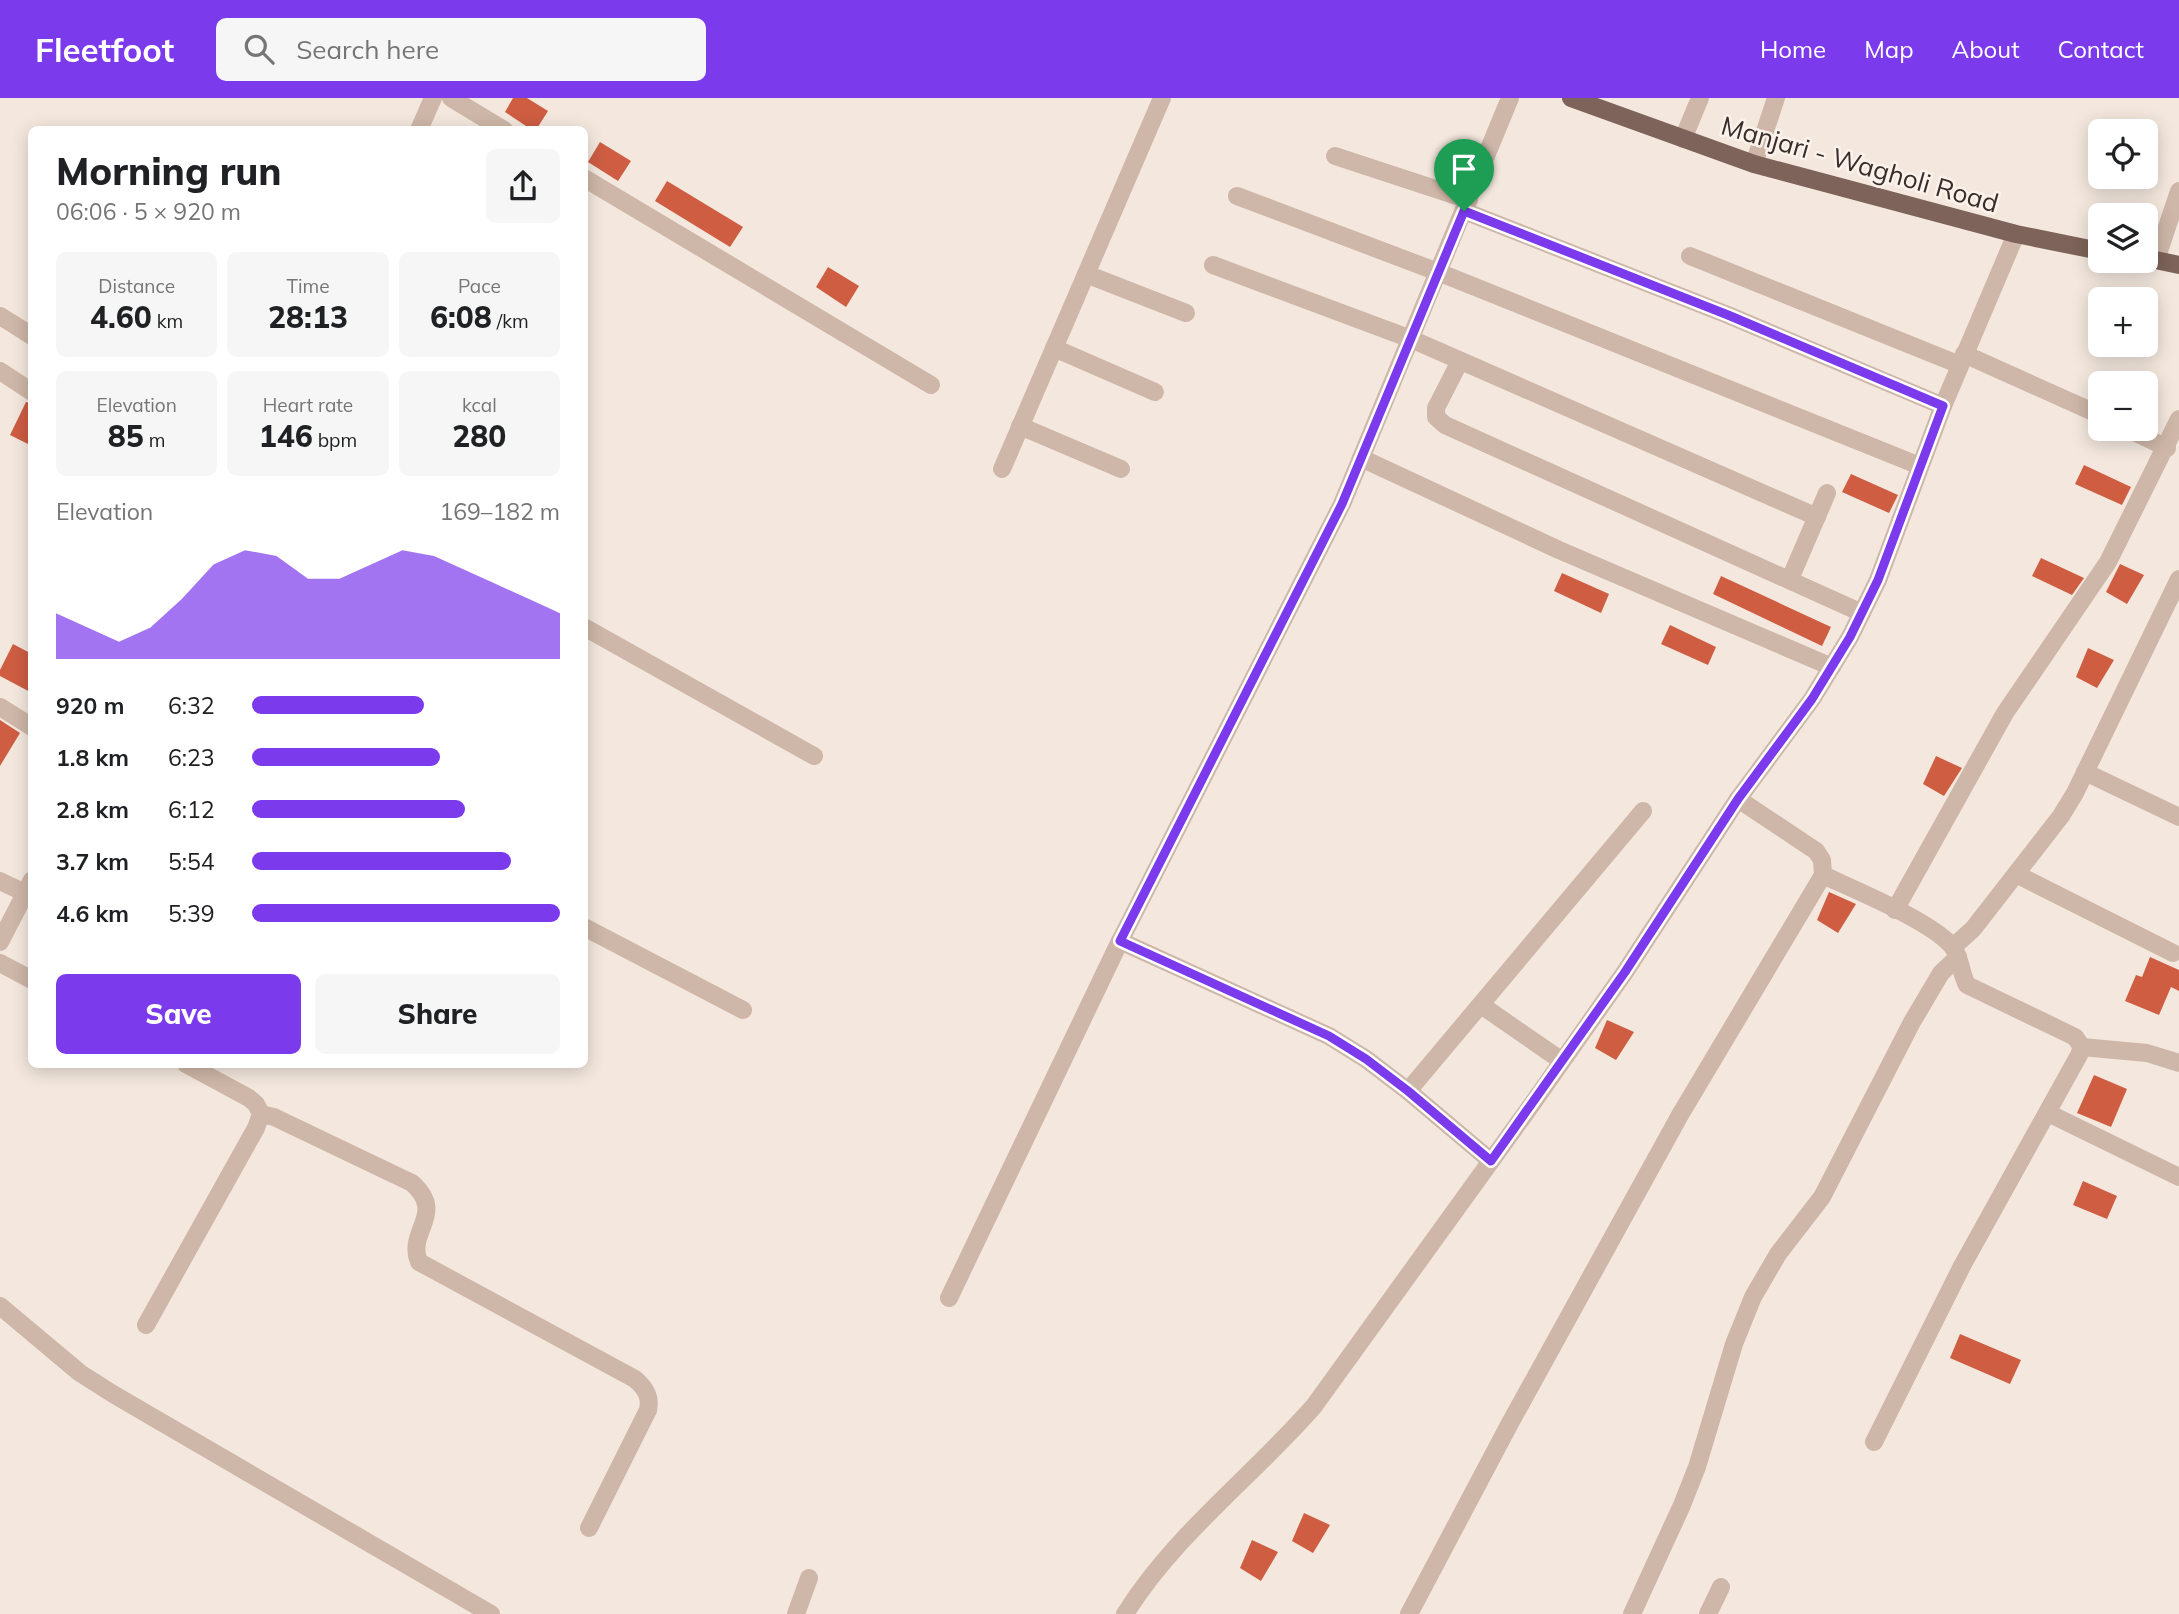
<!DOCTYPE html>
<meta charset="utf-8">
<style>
:root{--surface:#fff;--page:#f6f6f6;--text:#202124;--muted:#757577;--accent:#7c3aed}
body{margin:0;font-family:Mulish,sans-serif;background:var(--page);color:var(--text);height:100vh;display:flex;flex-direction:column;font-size:26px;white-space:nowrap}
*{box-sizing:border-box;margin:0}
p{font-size:23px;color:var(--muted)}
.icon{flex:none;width:38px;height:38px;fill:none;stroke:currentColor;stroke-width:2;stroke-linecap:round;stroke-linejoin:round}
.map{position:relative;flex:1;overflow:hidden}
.panel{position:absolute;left:28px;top:28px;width:560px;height:942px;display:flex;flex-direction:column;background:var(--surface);border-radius:10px;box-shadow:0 4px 18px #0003}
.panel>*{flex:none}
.buttons{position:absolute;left:2088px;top:21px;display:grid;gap:14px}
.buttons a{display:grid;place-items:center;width:70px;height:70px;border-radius:10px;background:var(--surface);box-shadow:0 4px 18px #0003;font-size:35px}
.pin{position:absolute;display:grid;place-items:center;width:60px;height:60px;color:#fff;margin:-72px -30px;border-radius:50% 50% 50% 0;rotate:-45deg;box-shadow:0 0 7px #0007}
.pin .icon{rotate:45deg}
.round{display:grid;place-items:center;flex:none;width:74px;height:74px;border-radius:10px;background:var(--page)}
.headline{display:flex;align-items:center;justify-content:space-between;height:119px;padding:0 28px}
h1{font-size:38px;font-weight:800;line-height:52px}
.metrics{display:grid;grid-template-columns:repeat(3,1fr);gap:10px;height:119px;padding:7px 28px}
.metrics div{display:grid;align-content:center;border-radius:10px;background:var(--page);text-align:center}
.metrics b{font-size:30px;font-weight:800}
.metrics small{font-size:19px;font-weight:400}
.metrics p{font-size:19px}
.chart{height:196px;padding:14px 28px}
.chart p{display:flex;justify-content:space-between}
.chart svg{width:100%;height:126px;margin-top:7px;fill:var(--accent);opacity:.7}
.action{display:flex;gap:14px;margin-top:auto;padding:14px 28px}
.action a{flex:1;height:80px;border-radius:10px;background:var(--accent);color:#fff;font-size:28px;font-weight:800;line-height:80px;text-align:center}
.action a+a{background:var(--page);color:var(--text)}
ul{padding:0 28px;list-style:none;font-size:23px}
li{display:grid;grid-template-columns:112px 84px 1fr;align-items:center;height:52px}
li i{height:18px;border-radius:9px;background:var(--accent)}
header{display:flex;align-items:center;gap:42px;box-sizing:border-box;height:98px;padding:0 35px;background:var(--accent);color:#fff}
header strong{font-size:33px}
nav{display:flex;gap:38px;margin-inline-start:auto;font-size:24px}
.search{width:490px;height:63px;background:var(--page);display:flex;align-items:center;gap:18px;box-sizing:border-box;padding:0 24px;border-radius:10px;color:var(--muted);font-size:26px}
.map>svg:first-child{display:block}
</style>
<header>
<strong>Fleetfoot</strong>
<div class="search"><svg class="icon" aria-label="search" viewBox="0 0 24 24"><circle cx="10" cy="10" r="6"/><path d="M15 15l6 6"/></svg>Search here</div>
<nav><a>Home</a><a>Map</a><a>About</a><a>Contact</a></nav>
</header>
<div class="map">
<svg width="2179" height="1516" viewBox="0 0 2179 1516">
<rect width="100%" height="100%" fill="#f4e8de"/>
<g fill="#ce5d42">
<polygon points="513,0 527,0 548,13 536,32 532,32 505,14"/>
<polygon points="600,44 631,63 618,83 588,64"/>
<polygon points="667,83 743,129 730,149 655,103"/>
<polygon points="828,169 859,188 846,209 816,189"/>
<polygon points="26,304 32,305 32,348 10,337"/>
<polygon points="2084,367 2131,389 2122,407 2075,386"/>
<polygon points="1851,376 1898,397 1889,415 1842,394"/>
<polygon points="2041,460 2084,480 2072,497 2032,478"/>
<polygon points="2120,466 2144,477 2127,506 2106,494"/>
<polygon points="1562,475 1609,496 1601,515 1554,493"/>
<polygon points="1721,478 1831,529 1822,548 1713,496"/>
<polygon points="1670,527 1716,549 1708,567 1661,546"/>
<polygon points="13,546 32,556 32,595 0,578 0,572"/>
<polygon points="2088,550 2114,562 2097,590 2076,579"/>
<polygon points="0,622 20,635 0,668"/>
<polygon points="1936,658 1962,670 1944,698 1923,686"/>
<polygon points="1829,794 1856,806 1838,835 1817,822"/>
<polygon points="2150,859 2179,872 2179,893 2171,889 2159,917 2125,903 2136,877 2142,879"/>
<polygon points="1607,922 1634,934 1616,962 1595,950"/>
<polygon points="2094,977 2127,991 2111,1029 2077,1015"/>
<polygon points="2083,1083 2117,1098 2107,1121 2073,1107"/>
<polygon points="1960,1236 2021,1262 2010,1286 1950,1260"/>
<polygon points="1304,1415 1330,1427 1313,1455 1292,1443"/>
<polygon points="1252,1442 1278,1454 1261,1483 1240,1470"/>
</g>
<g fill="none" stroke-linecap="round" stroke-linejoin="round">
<g stroke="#ceb7a8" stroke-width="18">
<polyline points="451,0 504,32"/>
<polyline points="419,32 433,0"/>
<polyline points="1683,41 1700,0"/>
<polyline points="1335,58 1469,102"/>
<polyline points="1754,66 1776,0"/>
<polyline points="584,80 931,287"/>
<polyline points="1237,98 1438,174 1920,368"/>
<polyline points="1464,113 1728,217 1943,308"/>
<polyline points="1690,158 1960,267"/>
<polyline points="2156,162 2179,93"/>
<polyline points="1213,167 1411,241 1817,419"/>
<polyline points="1086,176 1186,215"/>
<polyline points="0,218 32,238"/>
<polyline points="1054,250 1155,294"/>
<polyline points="1964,256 2100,317"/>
<polyline points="1460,263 1436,310 1436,319 1445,327 1862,515"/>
<polyline points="0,273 32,294"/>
<polyline points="1020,328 1121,371"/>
<polyline points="2128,331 2167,350"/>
<polyline points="1361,360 1559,452 1832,569"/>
<polyline points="1002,371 1162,0"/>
<polyline points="1790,481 1827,395"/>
<polyline points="584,529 814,658"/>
<polyline points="0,609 32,629"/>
<polyline points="2085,674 2179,719"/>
<polyline points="2016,776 2173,855"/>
<path d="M 1823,777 C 1857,793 1928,822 1951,847 C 1961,858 1960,874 1967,887 L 2075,939 L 2082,949 L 2079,957 L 1962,1168 L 1874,1344"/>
<polyline points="0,783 25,795"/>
<polyline points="1895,812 2005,615 2108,464 2179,321"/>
<polyline points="584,829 743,912"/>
<polyline points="1120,843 1329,938 1366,961 1408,993 1491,1063"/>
<polyline points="0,844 32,782"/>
<polyline points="1953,849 1973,831 2061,718 2075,695 2179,481"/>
<polyline points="0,865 32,882"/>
<polyline points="1481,907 1562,963"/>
<polyline points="2082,949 2147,955 2179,965"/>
<polyline points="1408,993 1643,713"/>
<polyline points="2048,1015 2179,1079"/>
<path d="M 261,1016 L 274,1019 L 412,1085 C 447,1116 406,1133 419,1164 L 635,1281 C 645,1290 651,1298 648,1312 L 589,1430"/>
<polyline points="949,1200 1120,843 1342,406 1510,0"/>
<polyline points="0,1208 80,1275 113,1296 491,1516"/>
<polyline points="146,1227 256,1030 261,1016 256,1006 249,1000 186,966"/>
<polyline points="796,1516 809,1480"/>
<path d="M 1125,1516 C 1175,1436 1252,1379 1314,1308 L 1530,1009 L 1625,874 L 1738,701 L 1812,601 L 1850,539 L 1878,482 L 1943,308 L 2016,136"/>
<polyline points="1409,1516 1509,1327 1680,1017 1823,777 1822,762 1816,753 1738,701"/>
<polyline points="1632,1516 1682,1407 1697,1369 1734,1246 1753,1199 1778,1156 1822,1099 1912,924 1941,875 1958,859"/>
<polyline points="1708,1516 1721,1489"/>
</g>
<g stroke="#7d6359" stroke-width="18">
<polyline points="1571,0 1754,66 2016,136 2100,153"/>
<polyline points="2146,160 2179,167"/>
</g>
</g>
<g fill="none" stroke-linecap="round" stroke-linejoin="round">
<g stroke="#fff" stroke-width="14">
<polygon id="route" points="1464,113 1728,217 1943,308 1878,482 1850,539 1812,601 1738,701 1625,874 1491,1063 1408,993 1366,961 1329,938 1120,843 1342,406"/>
</g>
<use href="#route" stroke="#7c3aed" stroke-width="9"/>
</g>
<g text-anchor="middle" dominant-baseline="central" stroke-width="5" stroke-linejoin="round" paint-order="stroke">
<g font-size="26" fill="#3a2d29" stroke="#fbf3eb">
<text transform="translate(1860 66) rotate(16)">Manjari - Wagholi Road</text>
</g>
</g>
</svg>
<div class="buttons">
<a><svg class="icon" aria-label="locate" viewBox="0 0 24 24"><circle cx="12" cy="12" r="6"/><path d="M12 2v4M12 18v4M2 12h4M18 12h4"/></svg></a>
<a><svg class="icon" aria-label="layers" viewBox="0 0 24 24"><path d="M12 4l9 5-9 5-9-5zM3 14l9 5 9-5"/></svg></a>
<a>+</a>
<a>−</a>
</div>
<div class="pin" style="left:1464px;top:113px;background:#1e9e55"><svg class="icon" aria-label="arrive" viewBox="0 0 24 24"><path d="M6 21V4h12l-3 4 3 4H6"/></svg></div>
<section class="panel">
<div class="headline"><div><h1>Morning run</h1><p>06:06 · 5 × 920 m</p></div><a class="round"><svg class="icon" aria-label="share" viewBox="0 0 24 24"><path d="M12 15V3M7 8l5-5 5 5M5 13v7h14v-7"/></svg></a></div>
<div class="metrics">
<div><p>Distance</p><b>4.60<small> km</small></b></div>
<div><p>Time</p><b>28:13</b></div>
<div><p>Pace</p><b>6:08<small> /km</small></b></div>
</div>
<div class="metrics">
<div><p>Elevation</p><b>85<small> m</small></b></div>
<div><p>Heart rate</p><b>146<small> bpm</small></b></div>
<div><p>kcal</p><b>280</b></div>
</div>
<div class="chart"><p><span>Elevation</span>169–182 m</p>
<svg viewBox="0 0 160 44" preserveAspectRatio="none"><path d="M0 44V28L10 33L20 38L30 33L40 23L50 11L60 6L70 8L80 16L90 16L100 11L110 6L120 8L130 13L140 18L150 23L160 28V44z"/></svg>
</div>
<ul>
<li><b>920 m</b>6:32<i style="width:56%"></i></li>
<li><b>1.8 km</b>6:23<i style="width:61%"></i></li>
<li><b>2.8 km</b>6:12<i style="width:69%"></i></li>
<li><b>3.7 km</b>5:54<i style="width:84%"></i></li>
<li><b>4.6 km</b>5:39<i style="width:100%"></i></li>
</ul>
<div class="action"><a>Save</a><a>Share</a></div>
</section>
</div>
